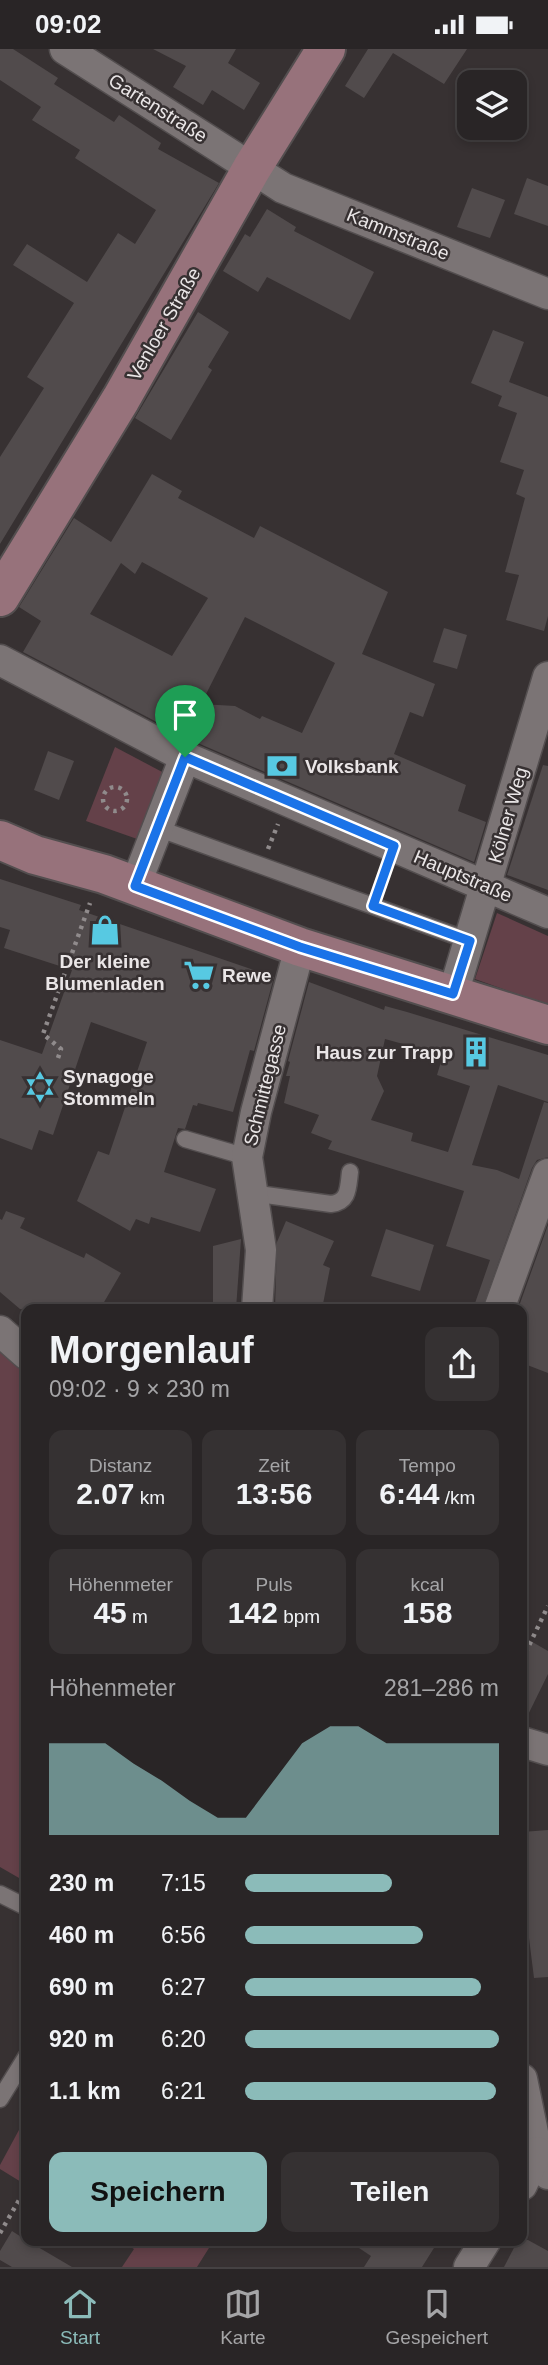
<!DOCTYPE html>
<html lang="de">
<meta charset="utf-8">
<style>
:root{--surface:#292526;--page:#353132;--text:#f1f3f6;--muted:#a5a5a7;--line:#454243;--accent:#8bbbb9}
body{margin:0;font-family:Helvetica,sans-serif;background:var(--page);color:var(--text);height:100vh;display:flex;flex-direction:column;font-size:26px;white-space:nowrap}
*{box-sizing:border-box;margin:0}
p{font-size:23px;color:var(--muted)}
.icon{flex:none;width:38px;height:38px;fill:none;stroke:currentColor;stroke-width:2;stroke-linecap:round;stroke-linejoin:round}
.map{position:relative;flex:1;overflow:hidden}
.side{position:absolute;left:21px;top:1255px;width:506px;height:942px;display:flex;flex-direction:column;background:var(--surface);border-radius:14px;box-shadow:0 4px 10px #0003,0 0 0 2px var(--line)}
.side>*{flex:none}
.controls{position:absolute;left:457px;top:21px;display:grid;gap:14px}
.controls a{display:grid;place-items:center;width:70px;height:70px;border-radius:14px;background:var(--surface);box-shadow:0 4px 10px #0003,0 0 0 2px var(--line);font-size:35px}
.pin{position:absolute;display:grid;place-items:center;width:60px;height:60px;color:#fff;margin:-72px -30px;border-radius:50% 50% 50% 0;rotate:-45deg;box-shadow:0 0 7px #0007}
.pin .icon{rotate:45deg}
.round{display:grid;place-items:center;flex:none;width:74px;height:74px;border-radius:14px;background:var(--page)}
.headline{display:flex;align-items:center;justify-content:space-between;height:119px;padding:0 28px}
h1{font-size:38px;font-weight:800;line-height:52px}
.figures{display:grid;grid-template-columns:repeat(3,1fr);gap:10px;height:119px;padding:7px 28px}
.figures div{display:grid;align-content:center;border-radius:14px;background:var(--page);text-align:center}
.figures b{font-size:30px;font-weight:800}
.figures small{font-size:19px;font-weight:400}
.figures p{font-size:19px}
.chart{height:196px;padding:14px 28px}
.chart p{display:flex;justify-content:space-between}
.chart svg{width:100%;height:126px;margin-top:7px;fill:var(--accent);opacity:.7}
.button{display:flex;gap:14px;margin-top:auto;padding:14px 28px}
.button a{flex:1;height:80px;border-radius:14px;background:var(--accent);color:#111;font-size:28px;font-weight:800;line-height:80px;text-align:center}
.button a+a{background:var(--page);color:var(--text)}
ul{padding:0 28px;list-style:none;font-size:23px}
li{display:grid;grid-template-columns:112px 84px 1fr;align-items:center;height:52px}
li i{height:18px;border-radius:9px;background:var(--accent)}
.status{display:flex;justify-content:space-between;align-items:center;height:49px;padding:0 35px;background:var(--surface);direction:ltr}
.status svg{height:19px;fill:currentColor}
.tab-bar{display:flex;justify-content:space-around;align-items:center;height:98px;border-top:2px solid var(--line);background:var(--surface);font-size:19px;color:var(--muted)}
.tab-bar a{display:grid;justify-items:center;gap:4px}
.tab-bar .current{color:var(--accent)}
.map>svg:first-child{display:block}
</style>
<div class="status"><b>09:02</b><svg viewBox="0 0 49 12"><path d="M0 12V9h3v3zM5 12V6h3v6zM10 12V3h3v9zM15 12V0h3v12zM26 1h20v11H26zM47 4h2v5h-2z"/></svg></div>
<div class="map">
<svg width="548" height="2218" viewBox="0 0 548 2218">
<rect width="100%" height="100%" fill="#373132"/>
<g fill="#644149">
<polygon points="115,698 166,725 140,791 86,772"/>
<polygon points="497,864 548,887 548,956 475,930"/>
<polygon points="0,1296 26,1317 26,1833 0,1818"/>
<polygon points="26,2068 26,2136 0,2120 0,2116"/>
<polygon points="119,2191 214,2191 197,2218 122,2218 134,2200"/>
</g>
<g fill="#514b4c" fill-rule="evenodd">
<polygon points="0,0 13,0 58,29 54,35 114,73 119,66 161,94 158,100 219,134 0,495 0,408 44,339 27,328 74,254 13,216 27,195 87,233 118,184 135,195 156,161 75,109 80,101 32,71 41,58 0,31"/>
<polygon points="153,0 236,0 228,14 260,34 244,61 212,41 203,56 173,38 186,17"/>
<polygon points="368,0 467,0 444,35 393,4 364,49 345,37"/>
<polygon points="527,129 548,137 548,177 514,165"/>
<polygon points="472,139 505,151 490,189 457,178"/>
<polygon points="267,160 296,178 294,182 374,223 350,271 267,228 258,243 223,222 245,185 250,188"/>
<polygon points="198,263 229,283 208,318 212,321 171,391 135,369"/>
<polygon points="493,281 524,293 509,333 548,348 548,567 544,582 506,571 519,526 505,523 525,449 516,445 524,421 500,413 517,364 498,357 502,347 471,334"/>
<path d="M 152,425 L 182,442 L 178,449 L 254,489 L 260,477 L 388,543 L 362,605 L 435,635 L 423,668 L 410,663 L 394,705 L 466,736 L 458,762 L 486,773 L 474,813 L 193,692 L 23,603 L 41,572 L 19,558 L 74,469 L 111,493 ZM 142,513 L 208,549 L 172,607 L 90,565 L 121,514 L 135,525 ZM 245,568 L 335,614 L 302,684 L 262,667 L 260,670 L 235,657 L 201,655 Z"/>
<polygon points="444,579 467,586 457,620 433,613"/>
<polygon points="48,702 74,712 59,751 34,741"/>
<polygon points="543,716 548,717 548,841 507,826"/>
<polygon points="0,830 81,856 79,861 274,928 254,1002 250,1001 233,1063 198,1054 197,1057 193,1056 185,1080 178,1079 164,1123 216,1140 200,1183 151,1168 149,1175 136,1170 130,1182 77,1152 98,1102 109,1106 147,993 91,973 53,1086 39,1081 32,1101 0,1089 0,991 42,1005 72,921 4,899 10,881 0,878"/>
<path d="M 309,933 L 384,961 L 385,957 L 407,963 L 548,1006 L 548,1053 L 498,1036 L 472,1116 L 497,1121 L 519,1130 L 544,1053 L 548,1054 L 548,1108 L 537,1111 L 532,1119 L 482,1260 L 473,1260 L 490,1211 L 446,1197 L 464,1142 L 328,1100 L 332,1092 L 311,1084 L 319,1066 L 284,1054 L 290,1027 L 286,1027 L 290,1013 L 288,1012 ZM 385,990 L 443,1006 L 437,1026 L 470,1037 L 448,1103 L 411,1092 L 413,1084 L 371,1071 L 384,1042 L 377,1027 Z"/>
<polygon points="6,1162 25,1169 20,1179 84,1209 86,1204 121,1224 100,1260 20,1260 0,1243 0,1170 2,1171"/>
<polygon points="286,1172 334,1192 323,1216 330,1219 322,1260 275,1260 277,1193"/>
<polygon points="548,1176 548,1324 522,1314 522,1260 518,1260"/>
<polygon points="386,1180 434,1196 420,1242 371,1227"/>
<polygon points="241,1190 236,1260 213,1260 213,1197"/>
<polygon points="522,1587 548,1602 548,1625 523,1676"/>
<polygon points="548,1781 548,1928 534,1929 528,1881 523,1882 522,1869 522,1783"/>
<polygon points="12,2182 26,2191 72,2218 12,2218 0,2211 0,2202"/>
<polygon points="347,2191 439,2191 422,2218 364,2218 371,2207"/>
<polygon points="518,2191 528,2191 548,2202 548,2218 504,2218"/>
</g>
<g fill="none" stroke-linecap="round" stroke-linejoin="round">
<g stroke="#534e4f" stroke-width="19">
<g id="lane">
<polyline points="157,779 470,892"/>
<polyline points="185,1090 247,1108"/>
<path d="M 251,1144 L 331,1155 C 349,1153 348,1139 350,1123"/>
<polyline points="0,1845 26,1858"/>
<polyline points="0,2050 26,2008"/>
</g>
</g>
<g stroke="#534e4f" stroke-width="33">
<g id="street">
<polyline points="65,0 283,139 548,245"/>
<polyline points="0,611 185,708 548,864"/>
<polyline points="135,837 185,708"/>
<polyline points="453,945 548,628"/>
<polyline points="257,1260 261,1201 247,1108 256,1063 300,898"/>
<polyline points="499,1260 548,1125"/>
<polyline points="0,1282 26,1305"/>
<polyline points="522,1693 548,1701"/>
<polyline points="522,2030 537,2103 548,2125"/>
<polyline points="522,2136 537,2103"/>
<polyline points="469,2218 486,2191"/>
</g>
</g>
<g stroke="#534e4f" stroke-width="42">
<g id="secondary">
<polyline points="0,548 121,350 252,119 326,0"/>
<polyline points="0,791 35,806 104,825 300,898 548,976"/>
</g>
</g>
<g stroke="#908b8c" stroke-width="4.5" stroke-dasharray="3.5 5" stroke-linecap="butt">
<circle cx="115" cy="750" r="12"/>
<polyline points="268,800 278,775"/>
<polyline points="58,1009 61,1000 43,985 90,854"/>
<polyline points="522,1611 548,1557"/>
<polyline points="0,2184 26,2139"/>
</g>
<use href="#lane" stroke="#7b7475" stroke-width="16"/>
<use href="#street" stroke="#7b7475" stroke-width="30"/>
<use href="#secondary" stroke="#97727b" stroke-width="38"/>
</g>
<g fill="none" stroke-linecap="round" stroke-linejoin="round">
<g stroke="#fff" stroke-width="14">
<polygon id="route" points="185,708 394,797 373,857 470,892 453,945 300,898 135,837"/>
</g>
<use href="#route" stroke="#1a73e8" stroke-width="9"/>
</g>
<defs>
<g id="bank-bare" transform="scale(2.415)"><path d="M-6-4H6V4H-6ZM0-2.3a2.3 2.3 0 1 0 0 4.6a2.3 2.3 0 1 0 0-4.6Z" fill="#57c9e2" stroke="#373132" stroke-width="2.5" paint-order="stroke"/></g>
<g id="shop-bare" transform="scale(2.415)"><path d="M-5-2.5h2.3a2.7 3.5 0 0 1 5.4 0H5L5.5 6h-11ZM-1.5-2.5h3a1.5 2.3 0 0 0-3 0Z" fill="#57c9e2" stroke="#373132" stroke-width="2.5" paint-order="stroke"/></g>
<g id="supermarket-bare" transform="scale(2.415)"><path d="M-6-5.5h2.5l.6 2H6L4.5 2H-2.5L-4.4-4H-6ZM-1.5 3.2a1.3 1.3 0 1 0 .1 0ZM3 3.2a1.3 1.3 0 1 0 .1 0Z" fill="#57c9e2" stroke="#373132" stroke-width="2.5" paint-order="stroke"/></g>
<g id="building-bare" transform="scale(2.415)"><path d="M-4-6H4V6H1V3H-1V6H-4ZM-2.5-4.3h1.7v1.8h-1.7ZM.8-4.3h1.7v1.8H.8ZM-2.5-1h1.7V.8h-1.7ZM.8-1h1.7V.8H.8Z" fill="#57c9e2" stroke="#373132" stroke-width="2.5" paint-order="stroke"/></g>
<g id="synagogue-bare" transform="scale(2.415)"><path d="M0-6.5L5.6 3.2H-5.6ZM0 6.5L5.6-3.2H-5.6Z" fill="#57c9e2" stroke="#373132" stroke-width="2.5" paint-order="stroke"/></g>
</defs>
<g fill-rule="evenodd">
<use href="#bank-bare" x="282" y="717"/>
<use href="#shop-bare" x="105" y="881"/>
<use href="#supermarket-bare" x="199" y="926"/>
<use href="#building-bare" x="476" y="1003"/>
<use href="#synagogue-bare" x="40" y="1038"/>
</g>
<g text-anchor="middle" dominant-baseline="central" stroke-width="5" stroke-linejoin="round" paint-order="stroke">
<g font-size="19" fill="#eae6e7" stroke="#373132">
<text transform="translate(158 59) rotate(32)">Gartenstraße</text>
<text transform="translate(398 185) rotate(22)">Kammstraße</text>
<text transform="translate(164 275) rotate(-60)">Venloer Straße</text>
<text transform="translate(508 766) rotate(-74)">Kölner Weg</text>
<text transform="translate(463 827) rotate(23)">Hauptstraße</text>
<text transform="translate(265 1036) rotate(-76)">Schmittegasse</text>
</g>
<g font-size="19" font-weight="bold" fill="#eae6e7" stroke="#373132" text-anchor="start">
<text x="305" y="717">Volksbank</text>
<text x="105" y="912" text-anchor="middle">Der kleine<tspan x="105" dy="22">Blumenladen</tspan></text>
<text x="222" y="926">Rewe</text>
<text x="453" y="1003" text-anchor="end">Haus zur Trapp</text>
<text x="63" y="1027">Synagoge<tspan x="63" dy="22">Stommeln</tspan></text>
</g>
</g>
</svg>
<div class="controls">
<a><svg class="icon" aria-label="layers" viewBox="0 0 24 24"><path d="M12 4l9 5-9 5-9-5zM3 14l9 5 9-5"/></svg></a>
</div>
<div class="pin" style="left:185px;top:708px;background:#1e9e55"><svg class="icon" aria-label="arrive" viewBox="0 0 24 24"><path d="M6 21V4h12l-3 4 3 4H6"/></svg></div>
<section class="side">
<div class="headline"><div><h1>Morgenlauf</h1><p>09:02 · 9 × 230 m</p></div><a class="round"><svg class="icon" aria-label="share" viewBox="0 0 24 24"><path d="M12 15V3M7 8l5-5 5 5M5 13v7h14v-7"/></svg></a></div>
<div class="figures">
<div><p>Distanz</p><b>2.07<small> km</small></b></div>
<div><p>Zeit</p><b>13:56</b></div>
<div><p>Tempo</p><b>6:44<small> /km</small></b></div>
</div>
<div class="figures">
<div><p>Höhenmeter</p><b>45<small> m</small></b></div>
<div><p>Puls</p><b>142<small> bpm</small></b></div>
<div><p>kcal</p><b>158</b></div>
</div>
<div class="chart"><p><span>Höhenmeter</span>281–286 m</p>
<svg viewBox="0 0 160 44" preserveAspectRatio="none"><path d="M0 44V12L10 12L20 12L30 19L40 25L50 32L60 38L70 38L80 25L90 12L100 6L110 6L120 12L130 12L140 12L150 12L160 12V44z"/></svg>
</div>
<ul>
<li><b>230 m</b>7:15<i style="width:58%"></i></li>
<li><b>460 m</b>6:56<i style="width:70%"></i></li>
<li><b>690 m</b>6:27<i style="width:93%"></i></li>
<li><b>920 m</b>6:20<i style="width:100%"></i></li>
<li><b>1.1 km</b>6:21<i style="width:99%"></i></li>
</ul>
<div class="button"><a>Speichern</a><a>Teilen</a></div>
</section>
</div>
<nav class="tab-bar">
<a class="current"><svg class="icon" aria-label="home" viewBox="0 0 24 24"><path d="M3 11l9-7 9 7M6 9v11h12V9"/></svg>Start</a>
<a><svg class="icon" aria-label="map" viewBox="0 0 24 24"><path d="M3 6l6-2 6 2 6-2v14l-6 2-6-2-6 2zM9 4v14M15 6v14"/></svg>Karte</a>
<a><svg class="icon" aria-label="saved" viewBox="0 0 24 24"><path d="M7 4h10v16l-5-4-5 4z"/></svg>Gespeichert</a>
</nav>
